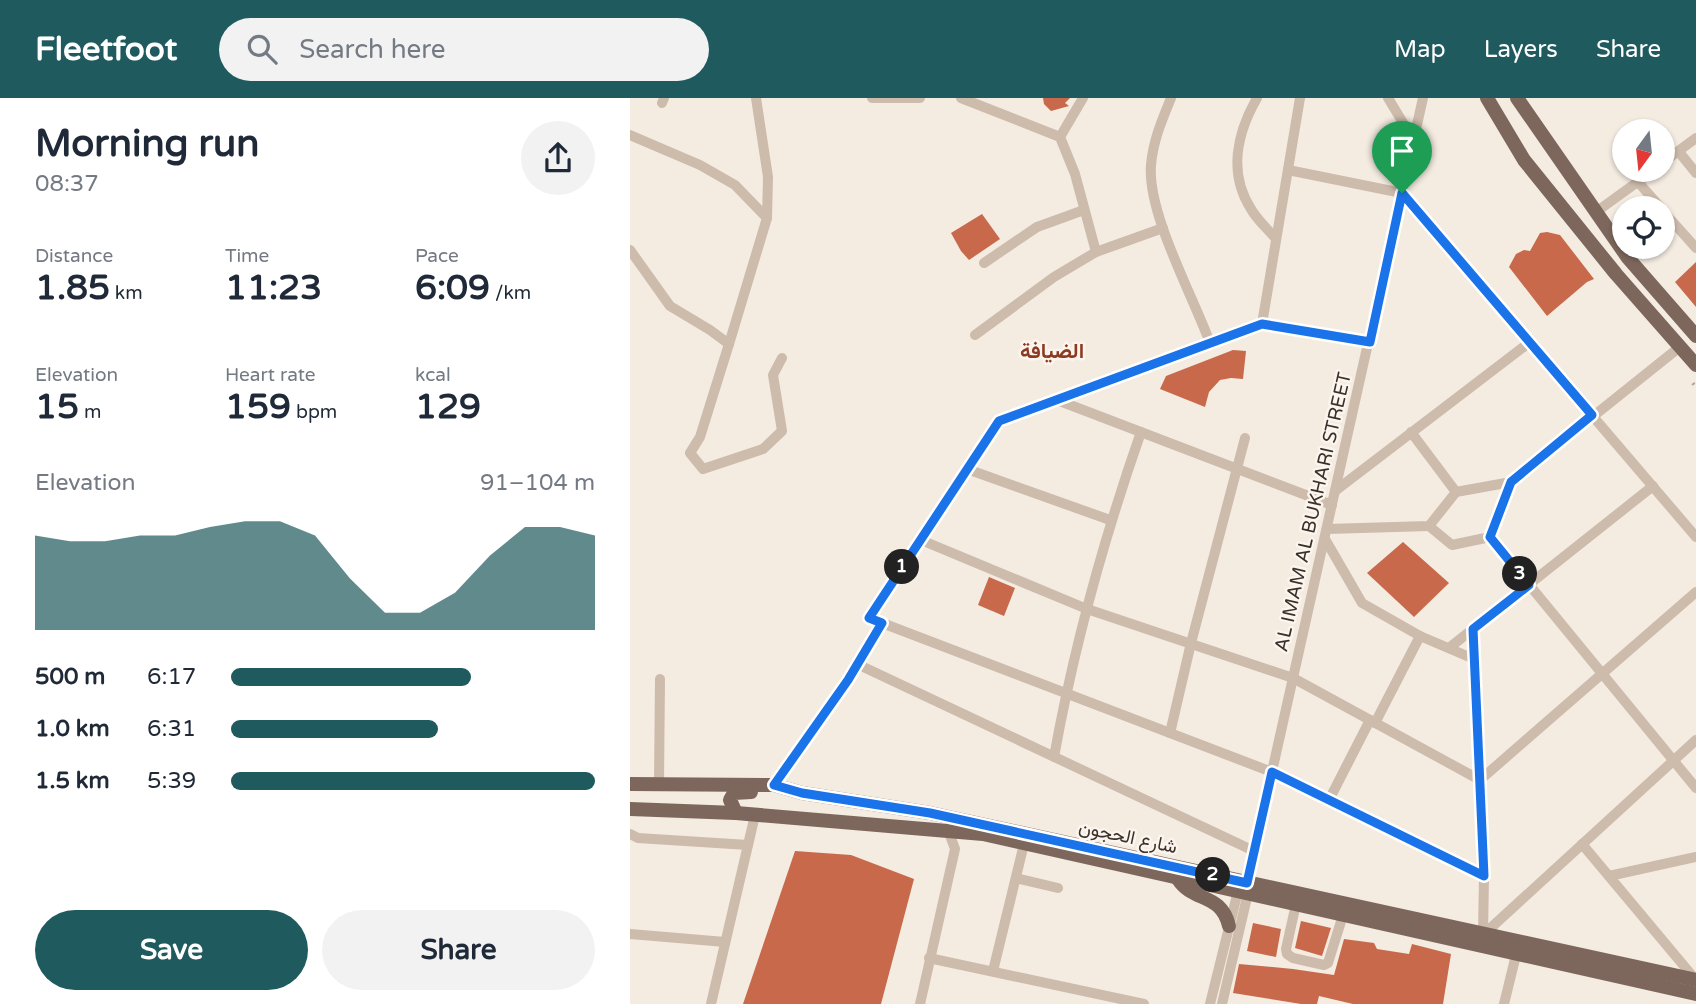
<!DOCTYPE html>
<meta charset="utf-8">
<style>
:root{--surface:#fff;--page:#f2f2f3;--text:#1f2937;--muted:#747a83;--accent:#1f5a5e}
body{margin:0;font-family:"Varela Round",Vazirmatn,sans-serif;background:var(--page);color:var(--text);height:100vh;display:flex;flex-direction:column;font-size:26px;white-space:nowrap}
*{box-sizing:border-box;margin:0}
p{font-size:23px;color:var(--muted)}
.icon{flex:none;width:38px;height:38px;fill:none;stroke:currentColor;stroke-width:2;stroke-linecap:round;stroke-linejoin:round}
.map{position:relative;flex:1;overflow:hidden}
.side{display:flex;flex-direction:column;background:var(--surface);width:630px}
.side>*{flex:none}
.needle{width:46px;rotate:195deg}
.tools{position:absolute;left:982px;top:21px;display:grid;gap:14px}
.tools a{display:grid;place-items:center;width:63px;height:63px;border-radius:50%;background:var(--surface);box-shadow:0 2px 5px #0004;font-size:35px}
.pin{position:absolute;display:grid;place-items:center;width:60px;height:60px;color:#fff;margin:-72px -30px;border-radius:50% 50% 50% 0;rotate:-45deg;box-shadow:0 0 7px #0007}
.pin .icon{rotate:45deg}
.km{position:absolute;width:35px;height:35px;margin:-18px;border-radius:50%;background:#222;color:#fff;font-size:19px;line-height:35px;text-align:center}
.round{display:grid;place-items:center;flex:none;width:74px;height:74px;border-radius:37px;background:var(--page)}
.head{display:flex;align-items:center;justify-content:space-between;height:119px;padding:0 35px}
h1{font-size:38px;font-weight:700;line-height:52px}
.metrics{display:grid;grid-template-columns:repeat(3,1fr);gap:10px;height:119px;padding:7px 35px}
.metrics div{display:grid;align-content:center}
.metrics b{font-size:35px;font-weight:700}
.metrics small{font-size:19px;font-weight:400}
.metrics p{font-size:19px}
.chart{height:196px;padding:14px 35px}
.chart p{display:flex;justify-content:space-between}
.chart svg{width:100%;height:126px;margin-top:7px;fill:var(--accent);opacity:.7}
.primary-button{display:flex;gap:14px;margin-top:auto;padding:14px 35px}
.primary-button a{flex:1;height:80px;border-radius:42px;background:var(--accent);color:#fff;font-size:28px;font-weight:700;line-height:80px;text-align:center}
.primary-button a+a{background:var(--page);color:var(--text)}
ul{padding:0 35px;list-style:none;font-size:23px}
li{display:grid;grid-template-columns:112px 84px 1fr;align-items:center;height:52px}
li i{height:18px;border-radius:9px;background:var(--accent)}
header{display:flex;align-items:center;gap:42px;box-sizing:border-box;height:98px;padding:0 35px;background:var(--accent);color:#fff}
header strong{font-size:33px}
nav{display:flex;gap:38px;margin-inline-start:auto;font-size:24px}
.search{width:490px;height:63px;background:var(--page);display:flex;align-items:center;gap:18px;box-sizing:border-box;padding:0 24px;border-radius:38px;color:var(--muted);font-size:26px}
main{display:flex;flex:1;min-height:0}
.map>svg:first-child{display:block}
</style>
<header>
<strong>Fleetfoot</strong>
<div class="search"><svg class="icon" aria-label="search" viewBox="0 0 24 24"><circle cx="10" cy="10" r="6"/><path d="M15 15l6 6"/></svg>Search here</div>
<nav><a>Map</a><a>Layers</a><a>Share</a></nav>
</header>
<main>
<section class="side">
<div class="head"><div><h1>Morning run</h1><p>08:37</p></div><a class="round"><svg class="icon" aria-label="share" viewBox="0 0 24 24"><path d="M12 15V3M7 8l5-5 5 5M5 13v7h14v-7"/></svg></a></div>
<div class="metrics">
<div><p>Distance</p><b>1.85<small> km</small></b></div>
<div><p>Time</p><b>11:23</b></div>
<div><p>Pace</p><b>6:09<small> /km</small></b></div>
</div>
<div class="metrics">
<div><p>Elevation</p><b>15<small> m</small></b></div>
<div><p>Heart rate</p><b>159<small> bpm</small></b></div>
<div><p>kcal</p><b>129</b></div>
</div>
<div class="chart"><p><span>Elevation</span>91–104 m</p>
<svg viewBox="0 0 160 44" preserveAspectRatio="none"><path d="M0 44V11L10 13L20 13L30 11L40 11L50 8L60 6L70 6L80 11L90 26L100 38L110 38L120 31L130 18L140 8L150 8L160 11V44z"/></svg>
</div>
<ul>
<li><b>500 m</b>6:17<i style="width:66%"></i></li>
<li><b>1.0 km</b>6:31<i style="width:57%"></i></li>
<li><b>1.5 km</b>5:39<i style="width:100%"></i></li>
</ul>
<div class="primary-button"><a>Save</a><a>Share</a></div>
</section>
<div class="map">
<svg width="1066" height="906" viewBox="0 0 1066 906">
<rect width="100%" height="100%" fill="#f4ebe1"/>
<g fill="#c8694b">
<polygon points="413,0 440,0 435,5 439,8 421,13 414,6"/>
<polygon points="352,116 370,141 339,162 331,153 321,135"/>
<polygon points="917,134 930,137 964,181 957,184 917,218 879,169 886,156 894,152 900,153 910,135"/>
<polygon points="1066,164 1066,209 1045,184"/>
<polygon points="603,252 616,253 613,281 601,280 590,282 579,294 575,309 530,291 536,278"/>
<polygon points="773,444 819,485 784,519 737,475"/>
<polygon points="359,479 385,490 374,518 348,507"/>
<polygon points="165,753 221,757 284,781 251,906 113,906"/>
<polygon points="671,823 701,830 692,858 665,850"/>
<polygon points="623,825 651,831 646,859 617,853"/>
<polygon points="714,841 744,845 747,851 779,856 782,846 821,856 813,906 723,906 689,898 687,906 671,906 603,895 609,866 663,871 704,877"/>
</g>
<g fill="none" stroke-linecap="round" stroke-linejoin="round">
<polyline stroke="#b9a596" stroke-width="2" stroke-dasharray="3.5 3.5" stroke-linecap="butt" points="1062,287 1066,284"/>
<g stroke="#cdbbac" stroke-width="10">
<polyline points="126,0 138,79 137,120"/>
<polyline points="242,0 290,0"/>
<polyline points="331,0 430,39 445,76 466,154"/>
<path d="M 541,0 C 532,22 523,43 521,67 C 517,115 563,198 580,245"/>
<path d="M 627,0 C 607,35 598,75 621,111 C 627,122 638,131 646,141"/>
<polyline points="758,0 784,43"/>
<polyline points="32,5 34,0"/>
<polyline points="0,37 70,67 105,87 137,120 99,246"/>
<polyline points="430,39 453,0"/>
<polyline points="1049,54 1066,75"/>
<polyline points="1032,65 1066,40"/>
<polyline points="658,72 772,95 1066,439"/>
<polyline points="1008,84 1031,110"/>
<polyline points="1032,112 1066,150"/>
<polyline points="966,114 1024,72"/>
<polyline points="0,152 40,208 80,232 99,246 70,339 60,355 73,371 133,351 152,333 143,277 152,260"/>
<polyline points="354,165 407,129 454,112"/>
<polyline points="632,226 670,0"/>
<polyline points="345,237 424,179 466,154 533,130"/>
<polyline points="739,244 632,226 369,323 239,520 642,674 854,778"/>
<polyline points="427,302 702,407"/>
<polyline points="781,334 826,394"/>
<polyline points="337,371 480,422"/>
<polyline points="881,384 860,439 1066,690"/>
<polyline points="705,393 900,244"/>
<polyline points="799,428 822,447 860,439"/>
<polyline points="697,431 799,428 826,394 881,384 1051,248"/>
<polyline points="695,441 732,505 790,538"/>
<polyline points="291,442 457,511 663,580 850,682 1066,494"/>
<polyline points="843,531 854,778 853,837 1066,642"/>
<polyline points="819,550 1023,388"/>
<polyline points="227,566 624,753"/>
<polyline points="745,625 790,538 844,561"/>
<polyline points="540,635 561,545 615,340"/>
<path d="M 424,659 C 444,548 474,440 511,334"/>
<polyline points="29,685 30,581"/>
<polyline points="144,687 218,582 252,525"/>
<polyline points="699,702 740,622"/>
<polyline points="0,736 8,740 118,747"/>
<polyline points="952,746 1065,881"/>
<polyline points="979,778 1066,759"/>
<polyline points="386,780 428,790"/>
<polyline points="617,785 793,0"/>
<polyline points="666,806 656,851 657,856 663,860 694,867 698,865 713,817"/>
<polyline points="0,836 95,844"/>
<polyline points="299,860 514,906"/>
<polyline points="363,873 394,746"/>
<polyline points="81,906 125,717"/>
<polyline points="290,906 325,751 318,732"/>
<polyline points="580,906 608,793"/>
<polyline points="592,906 618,795"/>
<polyline points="874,906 886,857"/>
</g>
<g stroke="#7d675c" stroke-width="14">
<polyline points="857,0 894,62 986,176 1066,267"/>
<polyline points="887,0 998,160 1066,238"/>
<polyline points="0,686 144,687 172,695 300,715 1066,882"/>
<polyline points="0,711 106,715 353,736 1066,896"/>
<polyline points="106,715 100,702 104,695 121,694"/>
<path d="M 548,781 C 563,805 591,794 599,828"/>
</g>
</g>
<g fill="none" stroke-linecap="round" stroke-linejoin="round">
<g stroke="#fff" stroke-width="14">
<polygon id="route" points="772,95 962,317 881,384 860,439 899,487 843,531 854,778 642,674 617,785 300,715 172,695 144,687 218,582 252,525 239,520 369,323 632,226 740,244"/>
</g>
<use href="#route" stroke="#1a73e8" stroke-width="9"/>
</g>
<g text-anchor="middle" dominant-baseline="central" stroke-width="5" stroke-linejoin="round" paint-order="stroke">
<g font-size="19" fill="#3b302b" stroke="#fbf5ee">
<text transform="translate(683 414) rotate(-77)">AL IMAM AL BUKHARI STREET</text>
<text transform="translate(498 739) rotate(12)">شارع الحجون</text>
</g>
<g font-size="21" font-weight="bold" fill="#8c3b22" stroke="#fbf5ee">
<text x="422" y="253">الضيافة</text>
</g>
</g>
</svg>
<div class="tools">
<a><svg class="needle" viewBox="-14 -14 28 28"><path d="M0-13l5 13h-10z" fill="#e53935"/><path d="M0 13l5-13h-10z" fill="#747a83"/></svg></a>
<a><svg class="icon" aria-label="locate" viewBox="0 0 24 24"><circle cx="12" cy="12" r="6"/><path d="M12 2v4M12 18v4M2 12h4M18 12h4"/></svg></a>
</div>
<div class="pin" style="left:772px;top:95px;background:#1e9e55"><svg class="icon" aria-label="arrive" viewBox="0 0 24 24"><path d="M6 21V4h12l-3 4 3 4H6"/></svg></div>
<b class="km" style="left:272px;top:469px">1</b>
<b class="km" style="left:583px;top:777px">2</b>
<b class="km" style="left:890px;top:476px">3</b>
</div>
</main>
